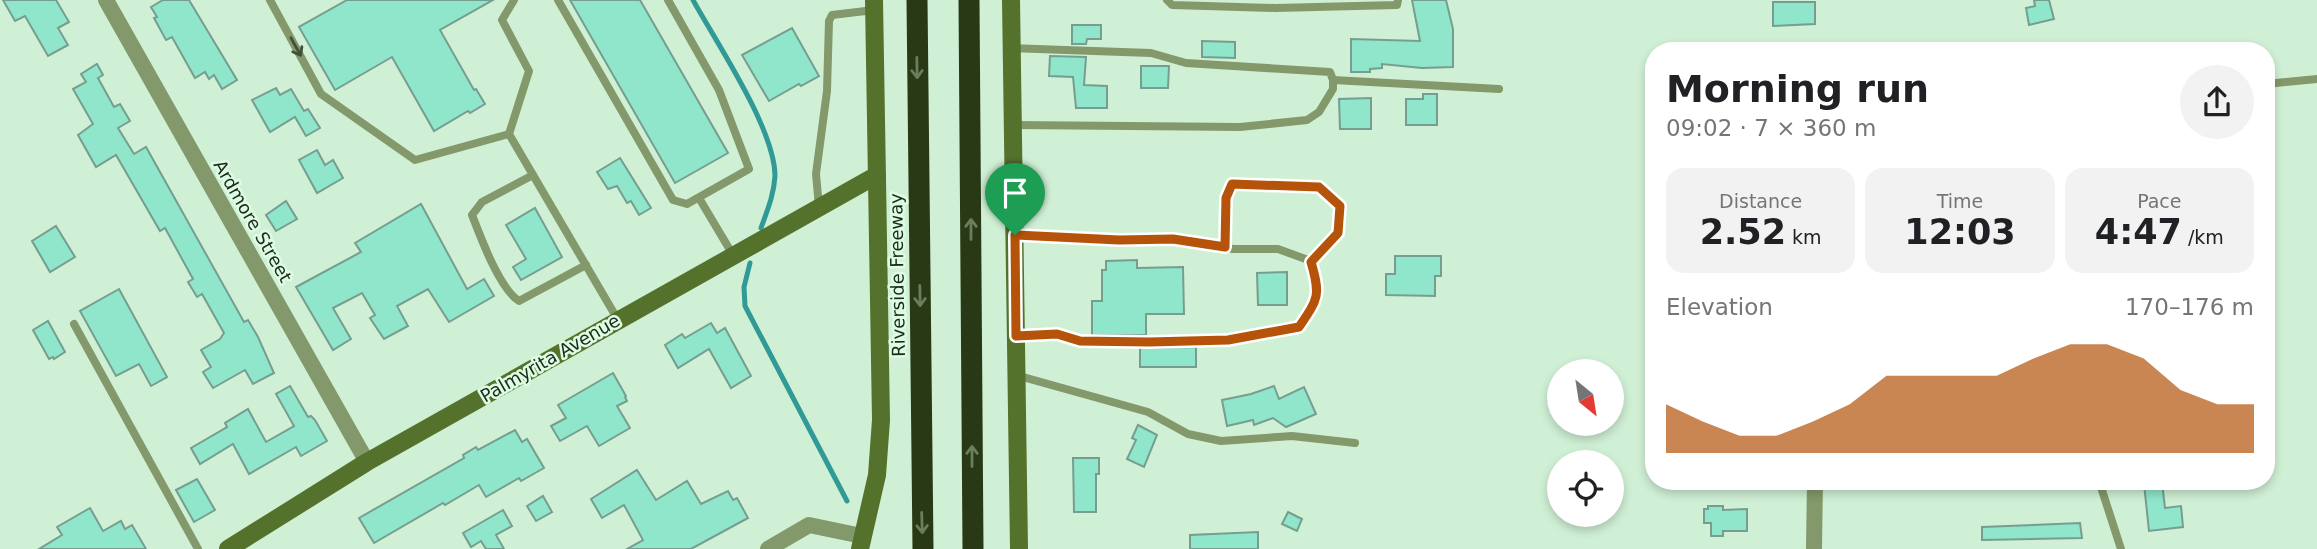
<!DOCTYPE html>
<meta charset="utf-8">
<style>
:root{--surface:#fff;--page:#f2f2f2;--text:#202124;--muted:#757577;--accent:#b45309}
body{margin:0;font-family:"DejaVu Sans",sans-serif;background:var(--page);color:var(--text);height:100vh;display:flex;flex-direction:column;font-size:26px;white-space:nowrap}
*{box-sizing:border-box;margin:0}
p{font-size:23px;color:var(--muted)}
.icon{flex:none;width:38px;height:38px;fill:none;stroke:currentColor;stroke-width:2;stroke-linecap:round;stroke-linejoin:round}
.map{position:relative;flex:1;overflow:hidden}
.details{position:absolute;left:1645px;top:42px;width:630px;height:448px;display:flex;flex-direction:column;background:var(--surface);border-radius:28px;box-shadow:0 4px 10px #0003}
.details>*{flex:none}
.needle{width:46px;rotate:150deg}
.fabs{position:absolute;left:1547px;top:359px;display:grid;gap:14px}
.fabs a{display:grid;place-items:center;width:77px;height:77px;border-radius:50%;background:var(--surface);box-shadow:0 4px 10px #0003;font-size:35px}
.pin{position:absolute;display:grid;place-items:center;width:60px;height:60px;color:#fff;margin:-72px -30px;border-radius:50% 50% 50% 0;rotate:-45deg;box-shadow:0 0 7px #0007}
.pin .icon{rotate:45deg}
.round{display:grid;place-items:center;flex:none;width:74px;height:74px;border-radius:37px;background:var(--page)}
.headline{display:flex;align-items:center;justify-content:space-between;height:119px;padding:0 21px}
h1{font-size:38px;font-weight:700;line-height:52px}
.stats{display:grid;grid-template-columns:repeat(3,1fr);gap:10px;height:119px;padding:7px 21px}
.stats div{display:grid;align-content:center;border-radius:18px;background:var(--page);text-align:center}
.stats b{font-size:35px;font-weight:700}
.stats small{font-size:19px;font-weight:400}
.stats p{font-size:19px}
.chart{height:196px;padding:14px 21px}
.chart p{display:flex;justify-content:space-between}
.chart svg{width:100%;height:126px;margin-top:7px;fill:var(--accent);opacity:.7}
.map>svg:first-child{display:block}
</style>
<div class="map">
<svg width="2317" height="549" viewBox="0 0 2317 549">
<rect width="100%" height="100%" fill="#d0f0d5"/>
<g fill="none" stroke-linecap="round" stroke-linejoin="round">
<g stroke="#319a97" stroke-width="5">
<path d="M 693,0 C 716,42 775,129 775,176 C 774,195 767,211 761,228"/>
<polyline points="750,263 744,287 745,306 847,501"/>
</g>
</g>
<g fill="#90e6ca" stroke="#769e90" stroke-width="2">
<polygon points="3,0 56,0 69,22 58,28 68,45 48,56 25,16 15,21"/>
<polygon points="163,0 189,0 237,80 222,89 214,75 209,79 205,72 195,78 172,37 166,40 154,18 157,17 151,7"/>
<polygon points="347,0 493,0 440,30 474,90 476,89 485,104 470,113 468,111 434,131 392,57 335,90 299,27"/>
<polygon points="570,0 640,0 728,153 675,183"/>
<polygon points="1412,0 1446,0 1453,29 1453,67 1422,68 1382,64 1382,68 1370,69 1370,72 1351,72 1351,39 1420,41"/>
<polygon points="2034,0 2049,0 2054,19 2029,25 2026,8 2035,6"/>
<polygon points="1773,2 1815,2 1815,24 1773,26"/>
<polygon points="1072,25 1101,25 1101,39 1087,39 1086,44 1072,44"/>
<polygon points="792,28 819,76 801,86 799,84 769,101 742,55"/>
<polygon points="1202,41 1235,42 1235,58 1202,57"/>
<polygon points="1050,56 1086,57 1084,85 1107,86 1107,108 1076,108 1073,77 1049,76"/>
<polygon points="97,64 103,75 98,78 114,107 120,104 130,121 118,128 134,154 146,147 244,322 248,320 258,337 274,373 253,384 245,370 213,388 203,372 211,367 201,350 220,339 224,333 202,294 197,297 188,282 193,279 165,228 160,231 116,155 96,167 78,135 93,124 73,89 86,82 81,74"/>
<polygon points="1141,66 1169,66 1168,88 1141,88"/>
<polygon points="276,88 280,95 291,89 304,111 308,109 320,128 306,136 295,117 270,132 252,100"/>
<polygon points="1423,94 1437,94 1437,125 1406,125 1406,99 1423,99"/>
<polygon points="1371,98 1371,129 1340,129 1339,99"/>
<polygon points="317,150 325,165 333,160 343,178 317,193 299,160"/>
<polygon points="620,158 651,208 639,215 631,201 627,203 617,186 608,189 597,172"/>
<polygon points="286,201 297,219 276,231 266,215"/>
<polygon points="421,204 467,289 484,279 494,296 449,322 428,289 397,306 408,326 384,339 370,318 375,315 362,293 333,308 351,339 333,350 296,287 361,252 355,243"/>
<polygon points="535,208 562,257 521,280 513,267 526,259 506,225"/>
<polygon points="56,226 75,257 50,272 32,241"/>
<polygon points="1395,256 1441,256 1441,276 1435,276 1435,296 1386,295 1386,274 1395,274"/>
<polygon points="1137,260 1137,268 1183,267 1184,314 1146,314 1146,335 1092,335 1092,301 1102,301 1102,270 1106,270 1106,261"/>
<polygon points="1287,272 1287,305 1258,305 1257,273"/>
<polygon points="119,289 167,377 151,386 139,364 116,376 80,311"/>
<polygon points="48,321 65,352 54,359 53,357 49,359 33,330"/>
<polygon points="711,323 717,333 725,328 751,376 731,388 709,349 678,368 665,345 682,334 685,338"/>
<polygon points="1196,347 1196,367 1140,367 1140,348"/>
<polygon points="613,373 626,396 625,397 627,401 617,406 630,428 599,446 587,426 560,441 551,426 566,418 558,405"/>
<polygon points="290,386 308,417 311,416 315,420 327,441 301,456 296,447 249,474 233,444 200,464 191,448 227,427 225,423 248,409 266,442 294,426 276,394"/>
<polygon points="1274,386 1279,399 1304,387 1316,414 1286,427 1273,418 1254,425 1253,420 1227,426 1222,400 1251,394"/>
<polygon points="1138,425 1157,435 1144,467 1127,459 1136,440 1132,438"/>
<polygon points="515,430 522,442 527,439 544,468 521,481 519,478 486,497 479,485 445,505 443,503 374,543 359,518 464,458 463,455 476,447 478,450"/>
<polygon points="1073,458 1099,458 1099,474 1096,474 1096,512 1074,512"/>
<polygon points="637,470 656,500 687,481 701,504 728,491 733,500 737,498 748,518 691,549 627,549 643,540 624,505 602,518 591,499"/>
<polygon points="197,479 215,510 194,522 176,490"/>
<polygon points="2162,482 2165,508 2181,506 2183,527 2149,531 2144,484"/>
<polygon points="543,496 552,512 536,521 527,506"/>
<polygon points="1708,506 1723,506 1723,510 1747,509 1747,531 1723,531 1723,536 1711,536 1711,523 1704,523 1704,509 1708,509"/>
<polygon points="90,508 103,531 121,521 125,529 132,525 146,549 39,549 62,535 57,527"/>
<polygon points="503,510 512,526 496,535 504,549 486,549 481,541 471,547 463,533"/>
<polygon points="1288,512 1302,519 1297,531 1282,524"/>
<polygon points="2080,523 2082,538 1982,540 1982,527"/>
<polygon points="1258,532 1258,549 1190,549 1190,535"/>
</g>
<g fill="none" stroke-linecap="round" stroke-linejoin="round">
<g stroke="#83996b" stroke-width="8">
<polyline points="270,0 321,94 415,160 509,134"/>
<polyline points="514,0 502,20 529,71 509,134 618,320"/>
<polyline points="558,0 673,200 687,204 749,169 719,90 668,0"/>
<polyline points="1167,0 1172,5 1276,8 1397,5 1398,0"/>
<polyline points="1012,48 1151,53 1186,63 1330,72 1333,80 1499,89"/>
<polyline points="2266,84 2317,79"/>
<polyline points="1013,125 1240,127 1307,120 1319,112 1333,89 1333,80"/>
<path d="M 533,175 L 482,202 L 472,215 C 481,238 499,288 519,301 L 586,265"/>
<polyline points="699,198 733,255"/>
<polyline points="819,207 816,174 827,91 829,21 832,15 874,10"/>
<path d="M 1015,235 L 1119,240 L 1173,239 L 1208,243 L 1233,249 L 1278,249 L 1311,261 C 1321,296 1318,297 1299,327 L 1229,339 L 1149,342 L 1080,341 L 1057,334 L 1016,336"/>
<polyline points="1225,247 1226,198 1232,184 1319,187 1340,206 1338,233 1311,262"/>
<polyline points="74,324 198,549"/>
<polyline points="1016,375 1148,412 1188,434 1221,441 1292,436 1355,443"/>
<polyline points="2099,481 2121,549"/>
</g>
<g stroke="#83996b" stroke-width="16">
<polyline points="106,0 367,462"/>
<polyline points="768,549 809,525 862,536"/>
<polyline points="1814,549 1815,481"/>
</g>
<g stroke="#54722c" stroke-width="18">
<polyline points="1011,0 1019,549"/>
<polyline points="228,549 367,462 877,175"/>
<polyline points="860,549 877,475 881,420 874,0"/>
</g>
<g stroke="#293915" stroke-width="21">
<polyline points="917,0 923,549"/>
<polyline points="969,0 973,549"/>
</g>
</g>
<defs><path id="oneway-shaft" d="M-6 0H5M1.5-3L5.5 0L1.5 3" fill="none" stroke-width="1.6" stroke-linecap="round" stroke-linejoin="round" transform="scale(1.75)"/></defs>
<use stroke="#41503a" href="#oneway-shaft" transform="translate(296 47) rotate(61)"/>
<g stroke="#687e5d">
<use href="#oneway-shaft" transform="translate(917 68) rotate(89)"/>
<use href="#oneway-shaft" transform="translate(971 229) rotate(-90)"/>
<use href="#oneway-shaft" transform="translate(920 296) rotate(89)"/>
<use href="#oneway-shaft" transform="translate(972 456) rotate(-90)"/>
<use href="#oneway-shaft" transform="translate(922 523) rotate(88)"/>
</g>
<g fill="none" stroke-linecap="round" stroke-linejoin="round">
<g stroke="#fff" stroke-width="14">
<path id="route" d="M 1232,184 L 1319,187 L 1340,206 L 1338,233 L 1311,262 C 1321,296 1318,299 1299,327 L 1228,340 L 1149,342 L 1080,341 L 1057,334 L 1016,336 L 1015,235 L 1119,240 L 1173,239 L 1225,247 L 1226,198 Z"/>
</g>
<use href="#route" stroke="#b45309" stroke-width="9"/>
</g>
<g text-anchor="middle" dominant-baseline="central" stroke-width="5" stroke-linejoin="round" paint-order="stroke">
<g font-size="18" fill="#1d281f" stroke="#ddfde2">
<text transform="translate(253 221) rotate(60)">Ardmore Street</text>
<text transform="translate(897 275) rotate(-91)">Riverside Freeway</text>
<text transform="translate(550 358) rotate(-30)">Palmyrita Avenue</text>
</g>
</g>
</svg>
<div class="fabs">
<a><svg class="needle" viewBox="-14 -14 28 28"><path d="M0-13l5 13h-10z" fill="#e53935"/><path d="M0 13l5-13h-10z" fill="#757577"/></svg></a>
<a><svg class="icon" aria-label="locate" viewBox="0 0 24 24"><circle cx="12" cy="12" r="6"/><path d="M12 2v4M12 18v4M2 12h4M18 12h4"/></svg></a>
</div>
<div class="pin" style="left:1015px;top:235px;background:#1e9e55"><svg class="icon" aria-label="arrive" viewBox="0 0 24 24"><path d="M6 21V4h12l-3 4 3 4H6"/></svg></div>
<section class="details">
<div class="headline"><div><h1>Morning run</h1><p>09:02 · 7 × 360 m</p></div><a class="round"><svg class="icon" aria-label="share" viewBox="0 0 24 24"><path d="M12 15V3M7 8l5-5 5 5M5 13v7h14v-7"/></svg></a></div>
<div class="stats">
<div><p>Distance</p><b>2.52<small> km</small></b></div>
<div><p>Time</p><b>12:03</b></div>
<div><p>Pace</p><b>4:47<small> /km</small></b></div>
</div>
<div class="chart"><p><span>Elevation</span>170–176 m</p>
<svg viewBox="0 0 160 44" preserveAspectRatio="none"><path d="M0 44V27L10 33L20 38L30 38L40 33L50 27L60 17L70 17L80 17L90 17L100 11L110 6L120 6L130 11L140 22L150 27L160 27V44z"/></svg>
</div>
</section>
</div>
